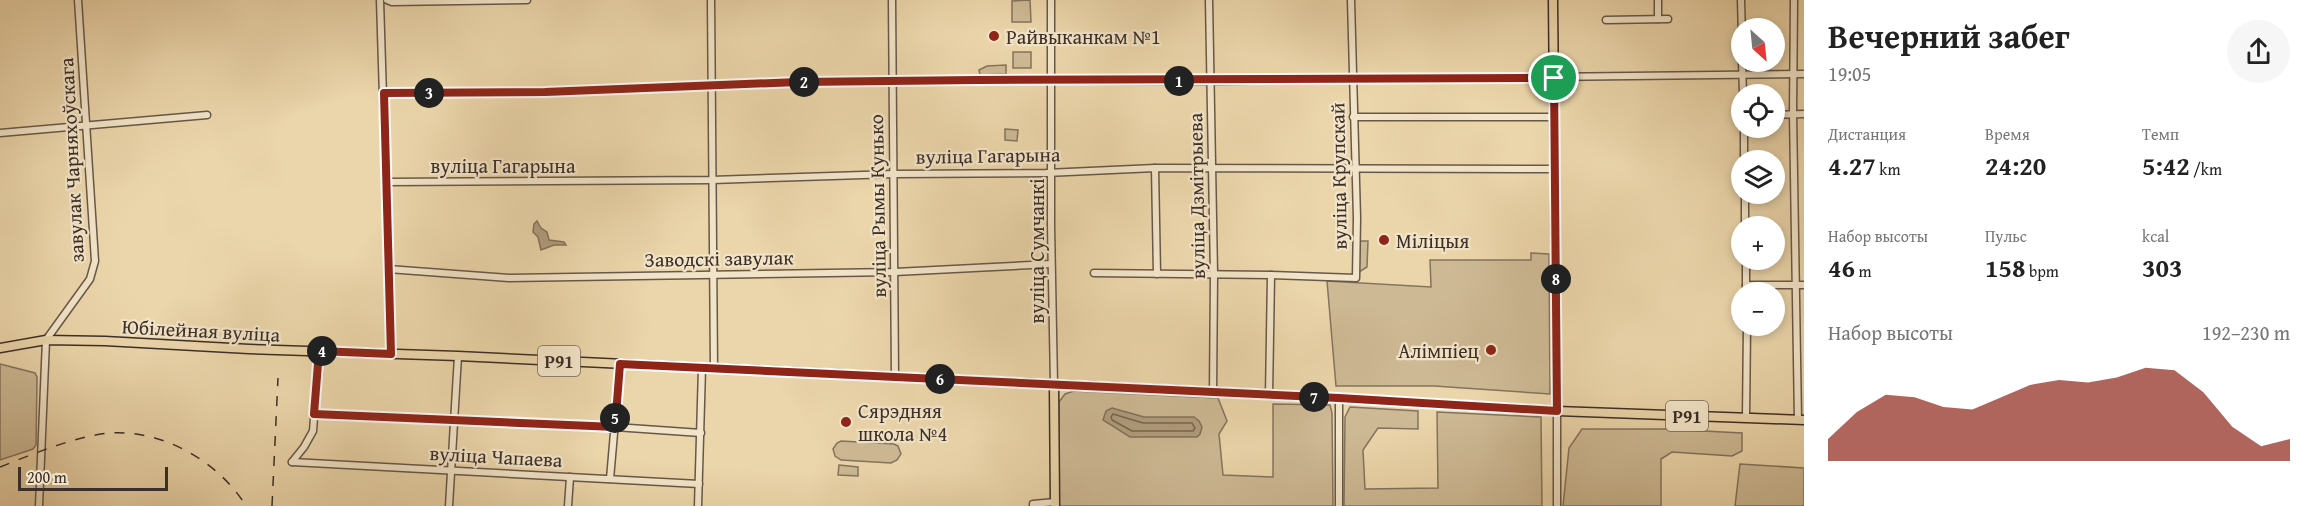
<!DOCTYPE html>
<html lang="ru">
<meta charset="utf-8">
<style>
:root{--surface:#fff;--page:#f6f6f6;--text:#222;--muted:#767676;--accent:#8f2418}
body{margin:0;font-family:"Gentium Book Plus",serif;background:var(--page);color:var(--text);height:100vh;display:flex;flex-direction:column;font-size:22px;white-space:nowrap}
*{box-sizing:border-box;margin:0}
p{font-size:20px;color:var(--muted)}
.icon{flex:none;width:33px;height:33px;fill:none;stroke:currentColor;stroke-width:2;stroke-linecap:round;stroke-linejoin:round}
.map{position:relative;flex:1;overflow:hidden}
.drawer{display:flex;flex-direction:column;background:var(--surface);width:510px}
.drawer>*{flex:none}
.needle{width:39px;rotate:153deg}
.fabs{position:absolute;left:1731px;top:18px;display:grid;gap:12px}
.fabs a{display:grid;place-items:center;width:54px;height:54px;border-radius:50%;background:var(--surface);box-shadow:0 3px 9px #0003;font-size:30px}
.scale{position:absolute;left:18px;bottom:15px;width:150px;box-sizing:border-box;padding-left:6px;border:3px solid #3c2f27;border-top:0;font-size:16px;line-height:21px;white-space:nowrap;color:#3c2f27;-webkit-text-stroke:4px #f2e4c8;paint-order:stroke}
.pin{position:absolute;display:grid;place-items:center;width:51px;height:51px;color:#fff;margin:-26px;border:3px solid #fff;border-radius:50%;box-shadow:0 2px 6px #0007}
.km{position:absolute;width:30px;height:30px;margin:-15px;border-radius:50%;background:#222;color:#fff;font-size:16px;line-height:30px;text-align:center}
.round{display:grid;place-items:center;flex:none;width:63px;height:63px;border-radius:32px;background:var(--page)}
.headline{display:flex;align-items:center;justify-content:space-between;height:102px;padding:0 24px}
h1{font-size:33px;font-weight:800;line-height:45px}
.figures{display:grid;grid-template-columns:repeat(3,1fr);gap:9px;height:102px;padding:6px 24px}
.figures div{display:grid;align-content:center}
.figures b{font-size:26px;font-weight:800}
.figures small{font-size:16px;font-weight:400}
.figures p{font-size:16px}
.chart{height:168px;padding:12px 24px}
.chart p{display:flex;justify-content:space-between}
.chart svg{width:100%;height:108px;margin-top:6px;fill:var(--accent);opacity:.7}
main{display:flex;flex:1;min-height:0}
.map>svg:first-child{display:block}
</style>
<main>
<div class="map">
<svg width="1804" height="506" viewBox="0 0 1804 506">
<rect width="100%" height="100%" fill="#ebd5aa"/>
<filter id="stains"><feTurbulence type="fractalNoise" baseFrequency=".00333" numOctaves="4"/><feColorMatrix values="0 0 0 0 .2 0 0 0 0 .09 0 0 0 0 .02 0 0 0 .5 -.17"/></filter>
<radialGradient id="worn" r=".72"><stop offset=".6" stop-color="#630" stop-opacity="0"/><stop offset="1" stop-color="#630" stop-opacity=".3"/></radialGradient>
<g fill="#cdb994" stroke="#84745e" stroke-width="1.5">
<polygon points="1030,0 1031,22 1012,22 1012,1"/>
<rect x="1013" y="52" width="18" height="16"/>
<polygon points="1006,65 1006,74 980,75 979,70 987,66"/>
<polygon points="1005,129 1018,130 1017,141 1005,140"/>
<polygon points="1360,241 1368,241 1367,267 1359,272"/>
<polygon points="1531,253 1549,254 1550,394 1434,386 1336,386 1327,281 1431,287 1430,260 1531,260"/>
<polygon points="0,364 35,373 37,377 36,445 33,449 0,460"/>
<polygon points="1074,391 1218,398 1227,421 1219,434 1223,475 1273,477 1273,404 1330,405 1332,413 1333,506 1059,506 1059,402 1065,394"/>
<polygon points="1350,407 1418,411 1418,429 1378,428 1363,450 1365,489 1438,488 1437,412 1541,417 1542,506 1344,506 1345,417"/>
<polygon points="1582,429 1666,429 1742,433 1742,451 1732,456 1672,452 1661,459 1661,506 1563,506 1569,448"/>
<polygon points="841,441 894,444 898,446 901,454 897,460 891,463 841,460 835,456 833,449 837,443"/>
<polygon points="1740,464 1804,468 1804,506 1735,506"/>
<polygon points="839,465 858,467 858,476 838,475"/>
</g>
<g fill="#b09d7d" stroke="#82715b" stroke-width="1.5">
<polygon points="537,221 541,228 547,232 549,240 564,242 566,245 554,245 541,250 538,237 533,232 534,224"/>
<polygon points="1112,408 1144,417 1194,417 1199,421 1202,427 1200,434 1197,437 1130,437 1103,420 1106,411"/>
</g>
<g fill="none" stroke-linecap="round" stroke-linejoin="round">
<polygon stroke="#766652" stroke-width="1.5" points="1113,414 1143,423 1192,423 1195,428 1193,431 1132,431 1112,420 1111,417"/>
<g stroke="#685848" stroke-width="9">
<g id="minor">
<polyline points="380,0 391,354"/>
<polyline points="387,0 392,2 527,0"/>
<polyline points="711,0 714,369"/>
<polyline points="892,0 895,377"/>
<polyline points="1051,0 1051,225 1054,385"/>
<polyline points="1209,0 1214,274 1213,393"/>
<polyline points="1741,0 1742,37"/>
<polyline points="1794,0 1793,114 1798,420"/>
<polyline points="1658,19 1658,0"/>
<polyline points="1606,20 1668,19"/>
<polyline points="1742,62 1743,94"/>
<polyline points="384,93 545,92 798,82 977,80 1211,81 1804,74"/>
<polyline points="1774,115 1804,114"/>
<polyline points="1353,117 1554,117"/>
<polyline points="1744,128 1744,160"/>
<polyline points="0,133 207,115"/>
<polyline points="1155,168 1157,274"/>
<polyline points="387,182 712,180 894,174 1046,173 1155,168 1554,169"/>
<polyline points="1745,194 1745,226"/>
<polyline points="1746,260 1746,292"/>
<polyline points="388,269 509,278 895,272 1051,264"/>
<polyline points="1094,273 1271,275 1356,278 1357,218 1351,0"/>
<polyline points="1746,285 1804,285"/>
<polyline points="1269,395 1271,275"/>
<polyline points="1557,411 1557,506"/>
<polyline points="314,414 615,427 701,433"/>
<polyline points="1746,418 1747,326"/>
<polyline points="292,462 699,484"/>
<polyline points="292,462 304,447 313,431 319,351"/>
<polyline points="610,479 620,364"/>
<polyline points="39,506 46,340 90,279 95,261 78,0"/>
<polyline points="449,506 458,356"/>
<polyline points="568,506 570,477"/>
<polyline points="698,506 702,368"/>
<polyline points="1033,506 1033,504 1055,502"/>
<polyline points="1339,506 1339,398"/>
</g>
</g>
<g stroke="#3c2f27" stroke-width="11">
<g id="major">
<polyline points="1553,0 1557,411"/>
<polyline points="0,348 46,340 105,341 249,349 458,356 1339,398 1557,411 1804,420"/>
<polyline points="1054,385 1055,506"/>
</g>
</g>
<use href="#minor" stroke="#f2e4c8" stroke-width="6"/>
<use href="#major" stroke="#ebd5aa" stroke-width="8"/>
<g stroke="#3c2f27" stroke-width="1.5" stroke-dasharray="10 10" stroke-linecap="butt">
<path d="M 0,467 C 33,454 66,440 101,434 C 157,426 217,459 246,506"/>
<polyline points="272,506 278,378"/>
</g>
</g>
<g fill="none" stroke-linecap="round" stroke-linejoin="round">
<g stroke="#fff" stroke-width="12">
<polygon id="route" points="1554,78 1557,411 1339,398 620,364 615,427 314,414 319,351 391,354 384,93 545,92 798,82 977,80"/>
</g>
<use href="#route" stroke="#8f2418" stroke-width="8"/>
</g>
<g fill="#8f2418" stroke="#f2e4c8" stroke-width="2">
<circle cx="994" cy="36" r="6"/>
<circle cx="1384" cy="240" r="6"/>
<circle cx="1491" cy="350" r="6"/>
<circle cx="846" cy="422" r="6"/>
</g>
<g text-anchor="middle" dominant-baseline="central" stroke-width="4.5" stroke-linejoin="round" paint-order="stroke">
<g fill="#f2e4c8" stroke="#736557" stroke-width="1.5">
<rect x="538" y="346" width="42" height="30" rx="4.5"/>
<rect x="1666" y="401" width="42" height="30" rx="4.5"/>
</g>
<g font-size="18" font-weight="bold" fill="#3c2f27">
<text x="559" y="361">Р91</text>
<text x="1687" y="416">Р91</text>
</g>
<g font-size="20" fill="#3c2f27" stroke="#f2e4c8" text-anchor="start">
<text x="1006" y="36">Райвыканкам №1</text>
<text x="1396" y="240">Міліцыя</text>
<text x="1479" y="350" text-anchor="end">Алімпіец</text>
<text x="858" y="410">Сярэдняя<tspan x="858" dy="23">школа №4</tspan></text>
</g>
<g font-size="20" fill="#3c2f27" stroke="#f2e4c8">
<text transform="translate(988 155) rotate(-1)">вуліца Гагарына</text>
<text transform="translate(71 160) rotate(-93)">завулак Чарняхоўскага</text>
<text x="503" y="165">вуліца Гагарына</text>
<text transform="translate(1338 176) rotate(-91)">вуліца Крупскай</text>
<text transform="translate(1196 196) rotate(-91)">вуліца Дзмітрыева</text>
<text transform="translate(877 206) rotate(-91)">вуліца Рымы Кунько</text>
<text transform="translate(1036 251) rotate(-90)">вуліца Сумчанкі</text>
<text transform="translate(719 258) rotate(-1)">Заводскі завулак</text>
<text transform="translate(201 330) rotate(3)">Юбілейная вуліца</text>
<text transform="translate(496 456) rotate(3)">вуліца Чапаева</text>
</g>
</g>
<rect width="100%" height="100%" filter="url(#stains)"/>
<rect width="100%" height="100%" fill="url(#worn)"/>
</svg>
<div class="fabs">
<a><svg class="needle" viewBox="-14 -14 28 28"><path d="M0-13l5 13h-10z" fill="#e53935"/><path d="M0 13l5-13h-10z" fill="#767676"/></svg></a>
<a><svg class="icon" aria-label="locate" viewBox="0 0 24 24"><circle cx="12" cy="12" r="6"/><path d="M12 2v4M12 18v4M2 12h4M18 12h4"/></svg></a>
<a><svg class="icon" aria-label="layers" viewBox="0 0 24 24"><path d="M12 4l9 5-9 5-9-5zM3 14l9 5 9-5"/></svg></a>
<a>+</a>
<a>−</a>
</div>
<div class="scale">200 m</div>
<div class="pin" style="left:1554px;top:78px;background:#1e9e55"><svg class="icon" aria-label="arrive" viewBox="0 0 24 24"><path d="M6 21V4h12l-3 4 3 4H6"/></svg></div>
<b class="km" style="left:1179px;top:81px">1</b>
<b class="km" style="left:804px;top:82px">2</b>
<b class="km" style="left:429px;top:93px">3</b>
<b class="km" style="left:322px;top:351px">4</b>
<b class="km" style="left:615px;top:418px">5</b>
<b class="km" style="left:940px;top:379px">6</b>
<b class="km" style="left:1314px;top:397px">7</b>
<b class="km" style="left:1556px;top:279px">8</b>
</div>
<section class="drawer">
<div class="headline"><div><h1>Вечерний забег</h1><p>19:05</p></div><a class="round"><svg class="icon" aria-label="share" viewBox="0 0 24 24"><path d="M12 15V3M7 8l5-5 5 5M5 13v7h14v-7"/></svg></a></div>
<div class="figures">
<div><p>Дистанция</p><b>4.27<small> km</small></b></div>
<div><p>Время</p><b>24:20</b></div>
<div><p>Темп</p><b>5:42<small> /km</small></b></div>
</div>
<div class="figures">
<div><p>Набор высоты</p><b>46<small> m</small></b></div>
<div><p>Пульс</p><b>158<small> bpm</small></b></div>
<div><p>kcal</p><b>303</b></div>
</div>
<div class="chart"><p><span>Набор высоты</span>192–230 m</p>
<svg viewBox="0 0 160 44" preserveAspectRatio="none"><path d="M0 44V35L10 24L20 17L30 18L40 22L50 23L60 18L70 13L80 11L90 12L100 10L110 6L120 7L130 16L140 30L150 38L160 35V44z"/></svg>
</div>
</section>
</main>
